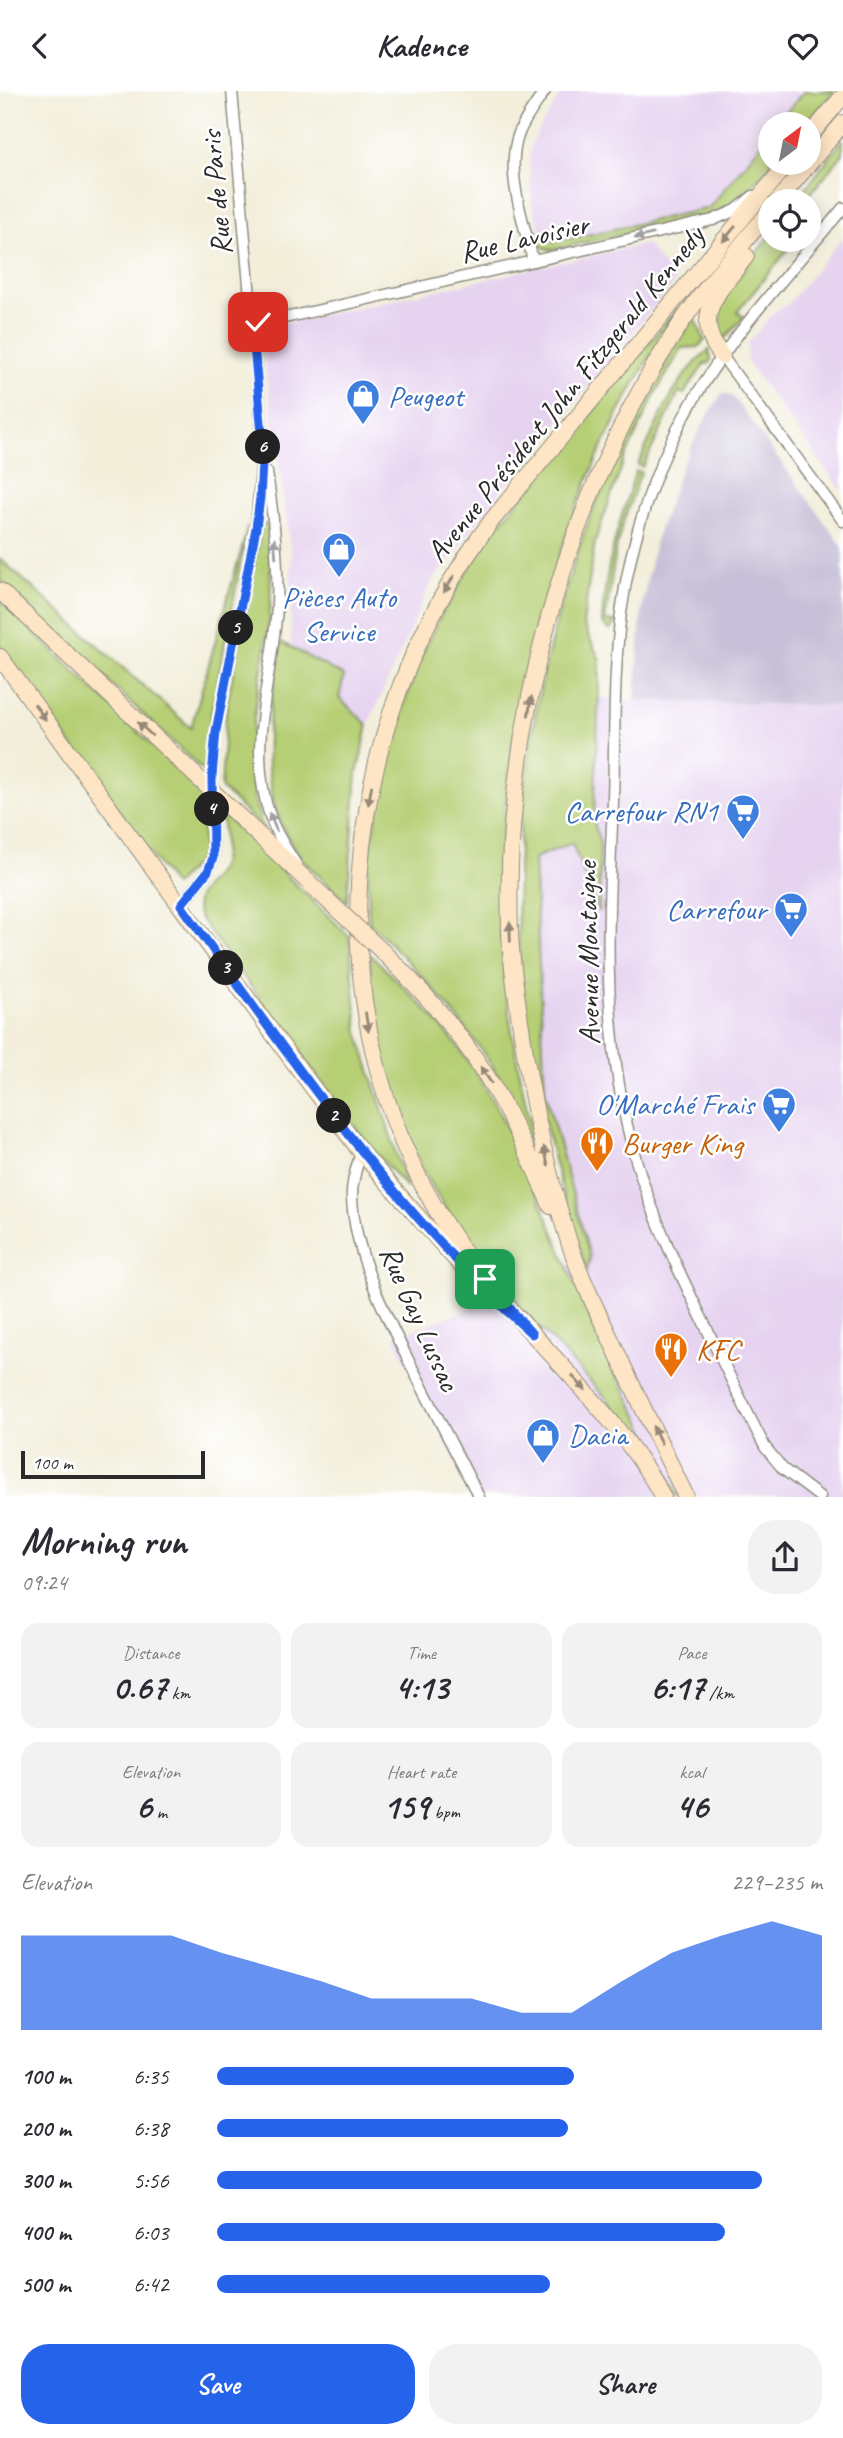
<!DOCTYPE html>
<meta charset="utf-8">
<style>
:root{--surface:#fff;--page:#f2f2f3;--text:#2b2b33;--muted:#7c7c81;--accent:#2563eb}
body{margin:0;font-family:Caveat,sans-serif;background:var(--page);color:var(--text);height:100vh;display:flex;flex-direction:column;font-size:26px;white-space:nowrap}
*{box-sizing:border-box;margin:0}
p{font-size:23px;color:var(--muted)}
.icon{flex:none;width:38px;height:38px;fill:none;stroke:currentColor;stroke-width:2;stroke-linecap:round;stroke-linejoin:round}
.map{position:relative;height:1406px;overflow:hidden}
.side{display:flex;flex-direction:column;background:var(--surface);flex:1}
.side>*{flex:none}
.needle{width:46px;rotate:32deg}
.tools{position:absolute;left:758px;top:21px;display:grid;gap:14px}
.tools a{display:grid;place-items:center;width:63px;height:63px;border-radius:50%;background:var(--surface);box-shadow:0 4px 18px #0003;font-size:35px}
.scale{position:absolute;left:21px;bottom:18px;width:184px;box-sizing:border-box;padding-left:7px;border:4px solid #2b2b2b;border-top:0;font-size:19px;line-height:24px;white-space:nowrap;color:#2b2b2b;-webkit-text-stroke:5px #fff;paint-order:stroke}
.pin{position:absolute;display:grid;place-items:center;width:60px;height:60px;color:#fff;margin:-30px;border-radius:14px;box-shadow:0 4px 10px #0006}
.km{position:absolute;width:35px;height:35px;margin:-18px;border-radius:50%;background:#222;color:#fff;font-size:19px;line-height:35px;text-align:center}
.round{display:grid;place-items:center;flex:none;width:74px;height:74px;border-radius:28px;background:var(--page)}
.headline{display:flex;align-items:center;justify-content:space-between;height:119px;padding:0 21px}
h1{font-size:38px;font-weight:700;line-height:52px}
.stats{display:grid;grid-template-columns:repeat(3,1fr);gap:10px;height:119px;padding:7px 21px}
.stats div{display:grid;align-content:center;border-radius:18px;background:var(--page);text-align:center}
.stats b{font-size:35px;font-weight:700}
.stats small{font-size:19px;font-weight:400}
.stats p{font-size:19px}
.chart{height:196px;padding:14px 21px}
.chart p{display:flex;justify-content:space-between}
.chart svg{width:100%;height:126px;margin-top:7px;fill:var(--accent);opacity:.7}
.cta{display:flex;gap:14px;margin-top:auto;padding:14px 21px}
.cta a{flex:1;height:80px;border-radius:28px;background:var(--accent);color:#fff;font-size:28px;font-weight:700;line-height:80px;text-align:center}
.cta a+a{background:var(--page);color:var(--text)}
ul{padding:0 21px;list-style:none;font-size:23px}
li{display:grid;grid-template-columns:112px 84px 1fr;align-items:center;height:52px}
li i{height:18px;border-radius:9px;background:var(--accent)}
header{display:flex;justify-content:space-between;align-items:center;height:91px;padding:0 21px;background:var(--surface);font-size:32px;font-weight:700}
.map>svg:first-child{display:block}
</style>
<header><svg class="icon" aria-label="back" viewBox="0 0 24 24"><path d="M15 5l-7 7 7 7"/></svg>Kadence<svg class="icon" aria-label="heart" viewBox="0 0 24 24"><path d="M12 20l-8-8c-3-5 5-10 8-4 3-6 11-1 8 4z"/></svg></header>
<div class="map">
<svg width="843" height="1406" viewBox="0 0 843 1406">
<rect width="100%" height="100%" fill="#fff"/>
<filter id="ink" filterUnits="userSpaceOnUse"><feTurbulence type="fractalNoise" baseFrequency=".0143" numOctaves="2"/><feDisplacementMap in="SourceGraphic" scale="14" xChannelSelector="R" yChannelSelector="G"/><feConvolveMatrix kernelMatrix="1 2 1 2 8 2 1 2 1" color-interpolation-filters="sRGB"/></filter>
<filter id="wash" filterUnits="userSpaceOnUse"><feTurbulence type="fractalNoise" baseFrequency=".00686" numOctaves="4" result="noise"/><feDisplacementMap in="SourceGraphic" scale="28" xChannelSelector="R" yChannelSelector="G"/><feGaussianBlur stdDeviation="1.57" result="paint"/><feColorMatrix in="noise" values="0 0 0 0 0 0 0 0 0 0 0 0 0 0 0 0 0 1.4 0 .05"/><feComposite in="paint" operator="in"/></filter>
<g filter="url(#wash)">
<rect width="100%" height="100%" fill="#f2eeda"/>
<g fill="#e6d3f0">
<polygon points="562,0 804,0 777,33 770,33 770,42 709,117 555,152 541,142 532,113 529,69 532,51"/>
<polygon points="843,146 843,401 747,271 748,252 775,220 787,214"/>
<polygon points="646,153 675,190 501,400 431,492 368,634 339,607 344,585 291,555 291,460 260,238"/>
<polygon points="553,603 635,609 843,615 843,1405 473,1405 394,1246 488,1211 590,1166 545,1001 542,961 534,767"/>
</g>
<polygon fill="#c8c0d8" points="722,302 728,303 734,307 843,456 843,615 635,609 642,514 655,450 682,375 701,336"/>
<g fill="#b6cf74" stroke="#707d50" stroke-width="2">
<polygon points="804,0 834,0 806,33 777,33"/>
<path d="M 770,42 L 770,72 L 773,72 L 736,111 L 716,122 L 552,159 C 542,158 538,153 534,144 L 541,142 L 555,151 L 709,117 Z"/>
<polygon points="843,49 843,63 804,110 796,110"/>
<polygon points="770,144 770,149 796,149 737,221 744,226 724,248 718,246 714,239 716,216"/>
<path d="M 678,217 C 659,253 636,287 618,323 C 540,479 497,660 501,834 C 503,915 523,1000 540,1079 C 530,1053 521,1025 507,1000 C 471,935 421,883 369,831 L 368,771 L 389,655 L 420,568 L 440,526 L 488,447 Z"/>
<path d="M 694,226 L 705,249 L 698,256 L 682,257 L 655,303 L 624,369 L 595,450 L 583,533 L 600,569 L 594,731 L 600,753 L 599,821 L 572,752 L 534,767 L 545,1001 L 590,1166 L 587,1180 C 551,1072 523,958 518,843 C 512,681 553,496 623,350 C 644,307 669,266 694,226 Z"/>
<path d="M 709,259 L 711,269 L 708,273 L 705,272 L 684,303 L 679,301 L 643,376 L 638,374 C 656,335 674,287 709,259 Z"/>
<path d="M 636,380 L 641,381 L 624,429 L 616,458 L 605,530 L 615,531 L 610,539 L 602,533 C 604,479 619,430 636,380 Z"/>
<path d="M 262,433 L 268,433 C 270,468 273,505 268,540 C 259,606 236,676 265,740 L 221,697 L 226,619 Z"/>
<polygon points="248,435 211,624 206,682 0,489 0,468 191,637"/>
<polygon points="0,509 202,702 203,761 200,768 174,795 0,555"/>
<path d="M 281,551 L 344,585 L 339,607 L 368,634 L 357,683 L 347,811 C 332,796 314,782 300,765 C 251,701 269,624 281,551 Z"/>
<path d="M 222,722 L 349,845 L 358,941 L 407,1097 L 368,1053 L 200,827 C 187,801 214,794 221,773 C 226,757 223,738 222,722 Z"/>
<path d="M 370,863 C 399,892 430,920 455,952 C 516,1032 549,1138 591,1229 C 618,1289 650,1347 679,1405 L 671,1405 L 646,1363 L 608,1309 L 489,1183 L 466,1151 L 426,1086 L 407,1043 L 382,970 L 371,898 Z"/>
</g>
</g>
<g filter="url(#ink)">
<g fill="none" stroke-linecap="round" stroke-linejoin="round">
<g stroke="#8e8c82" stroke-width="13">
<g id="street">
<path d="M 533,170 C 524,131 504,80 519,42 C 525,27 536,13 545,0"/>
<polyline points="252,231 289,226 713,129 736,119 753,105"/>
<polyline points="722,265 843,430"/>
<path d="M 267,381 C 273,425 279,470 277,515 C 273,585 245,658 271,728 C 277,745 288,760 297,775"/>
<polyline points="181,814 208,780 213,767 212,685 216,640 256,437 263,354 232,0"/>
<path d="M 361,1061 C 357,1076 351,1091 352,1107 C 355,1170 392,1237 420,1292 C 440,1330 459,1368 479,1406"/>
<path d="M 820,1406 L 783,1378 L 765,1356 C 744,1316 725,1276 706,1236 C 679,1181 653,1127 636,1069 C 600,945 608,835 613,709 C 615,647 613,583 621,522 C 629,462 646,403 672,349 C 713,262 782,191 843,117"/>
</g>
</g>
<g stroke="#8e8c82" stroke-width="18">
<g id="secondary">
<polyline points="808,47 843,5"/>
<polyline points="778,110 843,32"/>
<path d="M 722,265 C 689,224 721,199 746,165"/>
<polyline points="0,500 195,684"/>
<polyline points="0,566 290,966 361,1061 473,1188"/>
<polyline points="230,717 340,821"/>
<path d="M 383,861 C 428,905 470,952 500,1008 C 520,1042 535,1079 551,1115"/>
<path d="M 663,1406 C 610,1310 523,1245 461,1157 C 306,937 334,637 493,428 L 788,72"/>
<path d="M 686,1406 C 661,1353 635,1302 611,1249 C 596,1218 581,1187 570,1154 C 546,1081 531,1005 520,930 C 516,901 511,871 510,841 C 503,639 563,417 672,246 C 700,201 736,161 770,120"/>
</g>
</g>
<use href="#street" stroke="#fff" stroke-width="10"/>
<use href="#secondary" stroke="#fee5c5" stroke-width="16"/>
<g stroke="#8e8c82" stroke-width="18" stroke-linecap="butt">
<g id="secondary-bridge">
<polyline points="195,684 230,717"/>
<polyline points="340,821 383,861"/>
</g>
</g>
<use href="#secondary-bridge" stroke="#fee5c5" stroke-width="16"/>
</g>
<defs><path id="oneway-solid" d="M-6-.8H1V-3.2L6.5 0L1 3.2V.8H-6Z" transform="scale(1.75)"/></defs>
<g fill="#948878">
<use href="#oneway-solid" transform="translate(729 143) rotate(130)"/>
<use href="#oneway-solid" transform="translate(449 493) rotate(121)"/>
<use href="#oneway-solid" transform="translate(530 615) rotate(-80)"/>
<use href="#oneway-solid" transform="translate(40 621) rotate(54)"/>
<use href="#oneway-solid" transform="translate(145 638) rotate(-137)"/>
<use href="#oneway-solid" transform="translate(370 704) rotate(100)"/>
<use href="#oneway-solid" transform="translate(510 841) rotate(-92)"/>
<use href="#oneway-solid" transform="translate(367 931) rotate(81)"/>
<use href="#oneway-solid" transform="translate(486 984) rotate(-123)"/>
<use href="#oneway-solid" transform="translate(546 1065) rotate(-103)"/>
<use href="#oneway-solid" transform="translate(579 1292) rotate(47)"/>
<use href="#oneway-solid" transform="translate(657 1344) rotate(-116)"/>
</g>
<g fill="#a0a0a0">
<use href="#oneway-solid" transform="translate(644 145) rotate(167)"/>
<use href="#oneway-solid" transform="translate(275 457) rotate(-95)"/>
<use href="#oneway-solid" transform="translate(273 731) rotate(-112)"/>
</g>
</g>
<g fill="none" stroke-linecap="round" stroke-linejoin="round" filter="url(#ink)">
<g stroke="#fff" stroke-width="14">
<path id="route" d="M 258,231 L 252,232 L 263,354 L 260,407 L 256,437 L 216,640 L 212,685 L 213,767 L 208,780 L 181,814 C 289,965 393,1119 532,1243 L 485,1188"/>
</g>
<use href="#route" stroke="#2563eb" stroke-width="9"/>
</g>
<defs>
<g id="shop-pin" transform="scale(1.75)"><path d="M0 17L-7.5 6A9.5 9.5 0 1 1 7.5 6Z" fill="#3f7fe0" stroke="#fff"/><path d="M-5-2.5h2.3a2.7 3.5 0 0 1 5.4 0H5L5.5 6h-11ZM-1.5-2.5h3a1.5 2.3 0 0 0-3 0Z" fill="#fff"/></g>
<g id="supermarket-pin" transform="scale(1.75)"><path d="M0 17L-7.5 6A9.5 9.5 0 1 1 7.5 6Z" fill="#3f7fe0" stroke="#fff"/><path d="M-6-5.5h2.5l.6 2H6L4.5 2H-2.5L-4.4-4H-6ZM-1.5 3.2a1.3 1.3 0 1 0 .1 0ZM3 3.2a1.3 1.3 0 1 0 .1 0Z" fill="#fff"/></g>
<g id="restaurant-pin" transform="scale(1.75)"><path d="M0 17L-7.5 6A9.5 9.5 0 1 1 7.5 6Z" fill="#e8710a" stroke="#fff"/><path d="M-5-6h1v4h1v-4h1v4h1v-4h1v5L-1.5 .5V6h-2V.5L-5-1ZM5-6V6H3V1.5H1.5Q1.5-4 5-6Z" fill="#fff"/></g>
</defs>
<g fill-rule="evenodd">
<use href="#shop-pin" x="363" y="305"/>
<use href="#shop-pin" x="339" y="458"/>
<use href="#supermarket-pin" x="743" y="720"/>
<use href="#supermarket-pin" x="791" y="818"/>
<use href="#supermarket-pin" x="779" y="1013"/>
<use href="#restaurant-pin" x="597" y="1052"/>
<use href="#restaurant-pin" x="671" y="1258"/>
<use href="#shop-pin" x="543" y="1344"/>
</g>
<g text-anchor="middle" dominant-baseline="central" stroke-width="5" stroke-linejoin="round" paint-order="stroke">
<g font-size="30" fill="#2b2b2b" stroke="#fff">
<text transform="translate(216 102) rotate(-95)">Rue de Paris</text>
<text transform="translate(524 147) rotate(-13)">Rue Lavoisier</text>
<text transform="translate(565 303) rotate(-51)">Avenue Président John Fitzgerald Kennedy</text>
<text transform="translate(588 862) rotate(-91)">Avenue Montaigne</text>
<text transform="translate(420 1227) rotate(66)">Rue Gay Lussac</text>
</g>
<g font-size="30" fill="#366cbe" stroke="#fff" text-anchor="end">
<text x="388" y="305" text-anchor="start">Peugeot</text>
<text x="339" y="506" text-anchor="middle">Pièces Auto<tspan x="339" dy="34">Service</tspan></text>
<text x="718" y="720">Carrefour RN1</text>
<text x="766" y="818">Carrefour</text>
<text x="754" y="1013">O'Marché Frais</text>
<text x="568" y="1344" text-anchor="start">Dacia</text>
</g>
<g font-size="30" fill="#c56008" stroke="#fff" text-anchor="start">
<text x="622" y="1052">Burger King</text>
<text x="696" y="1258">KFC</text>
</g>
</g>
</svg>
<div class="tools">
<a><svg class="needle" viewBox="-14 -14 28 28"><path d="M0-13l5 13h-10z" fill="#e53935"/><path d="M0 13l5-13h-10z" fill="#7c7c81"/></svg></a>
<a><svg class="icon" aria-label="locate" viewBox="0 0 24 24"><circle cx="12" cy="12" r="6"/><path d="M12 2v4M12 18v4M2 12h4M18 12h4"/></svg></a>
</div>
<div class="scale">100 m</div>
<div class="pin" style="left:485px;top:1188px;background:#1e9e55"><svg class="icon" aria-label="arrive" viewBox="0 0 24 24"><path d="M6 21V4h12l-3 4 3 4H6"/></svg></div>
<div class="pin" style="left:258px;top:231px;background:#d93025"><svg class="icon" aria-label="check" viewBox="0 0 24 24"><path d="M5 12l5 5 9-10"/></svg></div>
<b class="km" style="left:334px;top:1025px">2</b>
<b class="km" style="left:226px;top:877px">3</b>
<b class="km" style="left:212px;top:718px">4</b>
<b class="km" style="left:236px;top:537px">5</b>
<b class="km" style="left:263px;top:356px">6</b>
</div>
<section class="side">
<div class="headline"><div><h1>Morning run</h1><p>09:24</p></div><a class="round"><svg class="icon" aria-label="share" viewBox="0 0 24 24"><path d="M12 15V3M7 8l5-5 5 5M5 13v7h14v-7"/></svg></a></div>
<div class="stats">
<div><p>Distance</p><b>0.67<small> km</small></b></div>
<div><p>Time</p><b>4:13</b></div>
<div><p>Pace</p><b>6:17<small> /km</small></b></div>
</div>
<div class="stats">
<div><p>Elevation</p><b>6<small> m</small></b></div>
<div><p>Heart rate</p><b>159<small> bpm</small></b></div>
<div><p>kcal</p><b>46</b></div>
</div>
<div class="chart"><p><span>Elevation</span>229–235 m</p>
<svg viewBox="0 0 160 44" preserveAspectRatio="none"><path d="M0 44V11L10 11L20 11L30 11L40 17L50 22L60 27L70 33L80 33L90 33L100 38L110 38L120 27L130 17L140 11L150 6L160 11V44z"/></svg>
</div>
<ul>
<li><b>100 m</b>6:35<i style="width:59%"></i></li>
<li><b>200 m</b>6:38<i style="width:58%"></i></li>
<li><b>300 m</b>5:56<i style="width:90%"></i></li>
<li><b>400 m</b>6:03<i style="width:84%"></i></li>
<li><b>500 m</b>6:42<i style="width:55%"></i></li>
</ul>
<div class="cta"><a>Save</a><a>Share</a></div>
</section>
